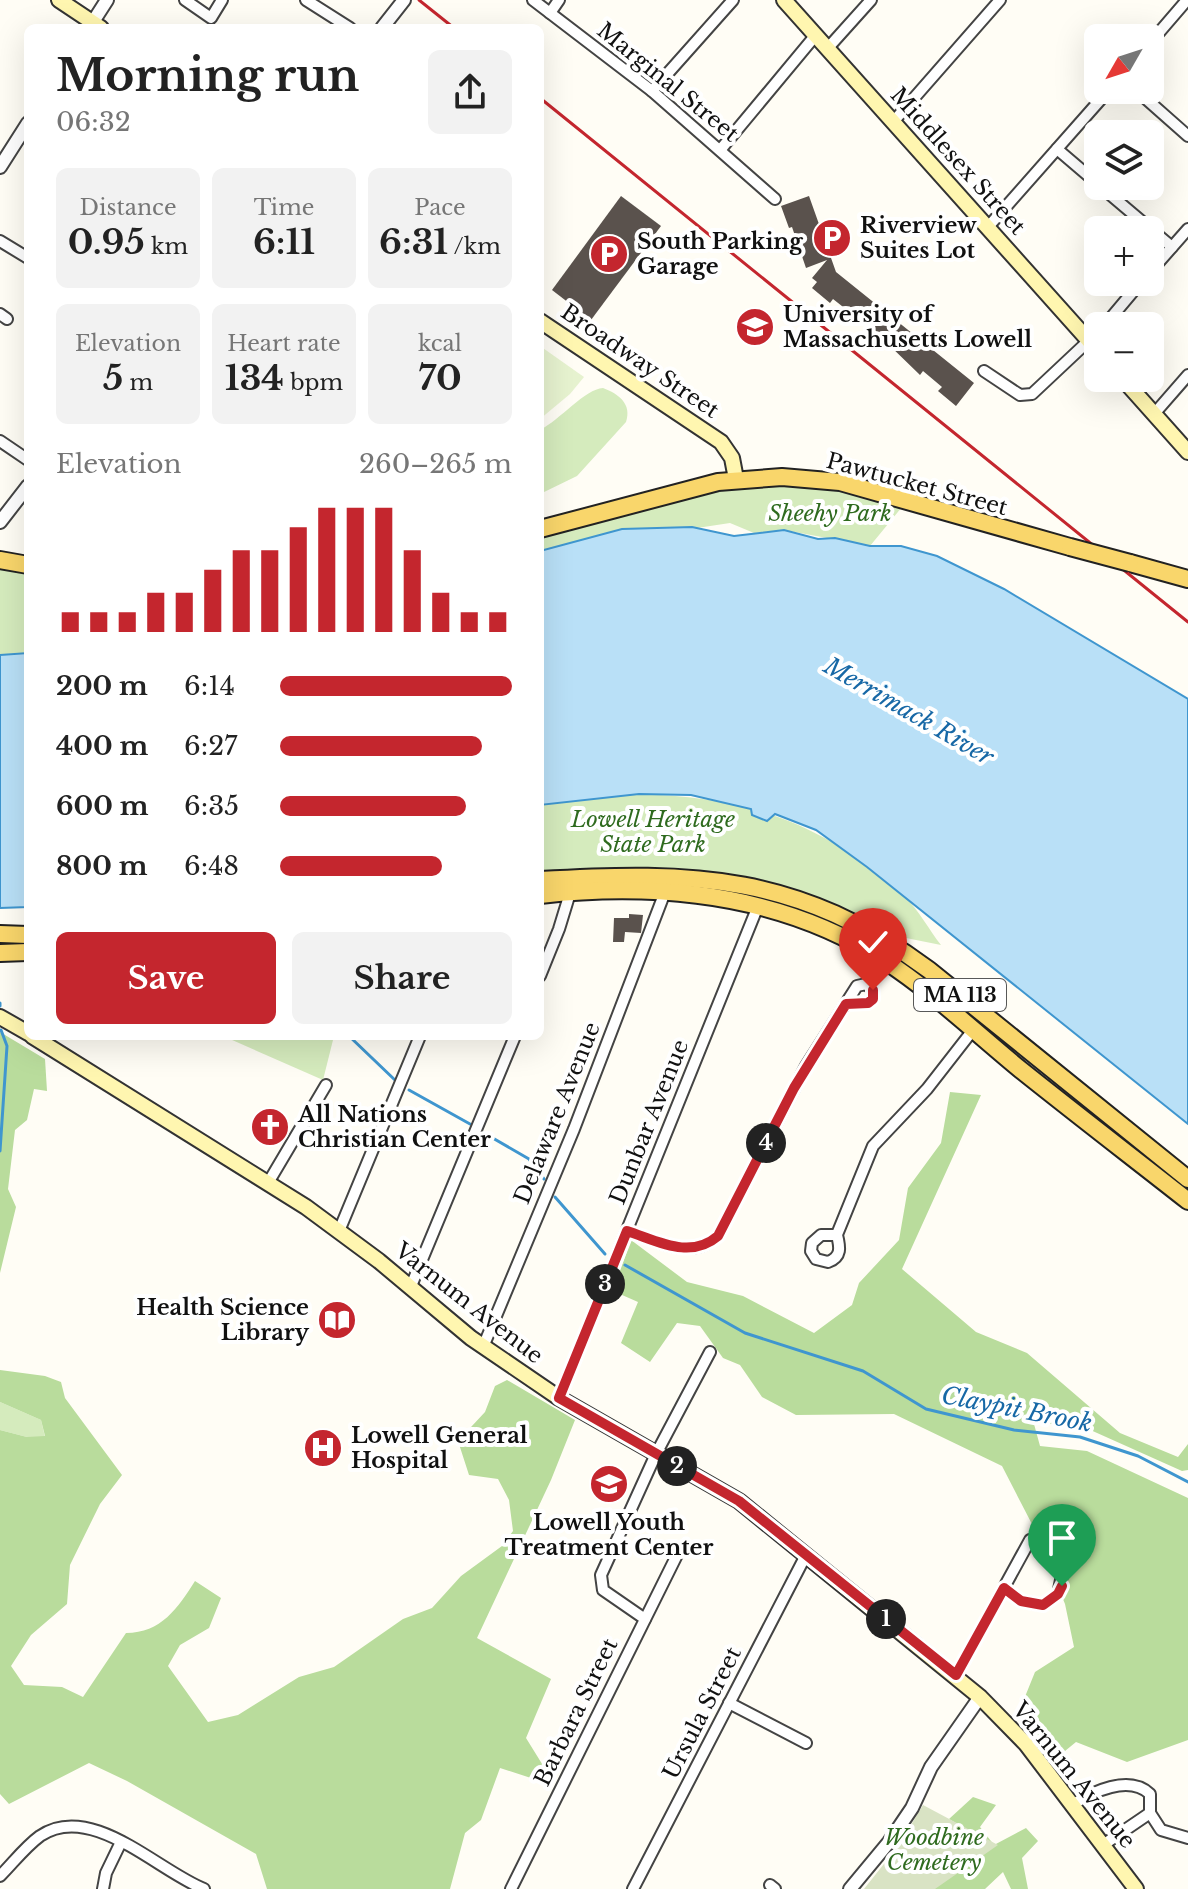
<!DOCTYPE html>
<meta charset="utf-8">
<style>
:root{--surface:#fff;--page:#f2f2f2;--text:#222;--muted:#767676;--accent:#c4262e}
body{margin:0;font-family:"Libre Baskerville",serif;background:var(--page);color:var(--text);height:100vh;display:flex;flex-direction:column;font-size:30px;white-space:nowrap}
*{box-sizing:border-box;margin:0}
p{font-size:26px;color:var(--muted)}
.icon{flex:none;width:44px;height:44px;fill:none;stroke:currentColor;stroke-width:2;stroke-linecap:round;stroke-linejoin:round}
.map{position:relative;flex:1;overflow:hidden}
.sheet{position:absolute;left:24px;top:24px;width:520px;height:1016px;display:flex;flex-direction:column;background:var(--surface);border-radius:12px;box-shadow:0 8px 32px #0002}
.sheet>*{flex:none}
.needle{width:52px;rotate:231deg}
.tools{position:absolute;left:1084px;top:24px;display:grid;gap:16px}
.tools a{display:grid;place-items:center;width:80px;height:80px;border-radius:12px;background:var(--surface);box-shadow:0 8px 32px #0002;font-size:40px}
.pin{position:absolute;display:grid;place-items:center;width:68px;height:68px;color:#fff;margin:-82px -34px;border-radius:50% 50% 50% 0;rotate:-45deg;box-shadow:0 0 8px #0007}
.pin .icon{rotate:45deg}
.km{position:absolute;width:40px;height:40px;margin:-20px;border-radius:50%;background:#222;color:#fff;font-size:22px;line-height:40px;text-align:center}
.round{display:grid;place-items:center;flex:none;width:84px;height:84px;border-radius:12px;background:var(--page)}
.overview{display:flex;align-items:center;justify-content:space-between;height:136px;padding:0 32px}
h1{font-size:44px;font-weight:700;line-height:60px}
.figures{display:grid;grid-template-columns:repeat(3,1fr);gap:12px;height:136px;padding:8px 32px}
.figures div{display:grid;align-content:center;border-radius:12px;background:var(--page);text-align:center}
.figures b{font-size:34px;font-weight:700}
.figures small{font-size:22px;font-weight:400}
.figures p{font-size:22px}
.chart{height:224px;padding:16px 32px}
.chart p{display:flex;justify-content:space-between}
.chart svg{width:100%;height:144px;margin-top:8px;stroke:var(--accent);stroke-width:6}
.button{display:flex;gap:16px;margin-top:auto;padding:16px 32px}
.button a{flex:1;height:92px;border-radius:12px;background:var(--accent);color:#fff;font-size:32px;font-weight:700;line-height:92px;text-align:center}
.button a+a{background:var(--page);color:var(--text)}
ul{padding:0 32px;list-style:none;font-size:26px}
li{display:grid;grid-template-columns:128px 96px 1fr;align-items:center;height:60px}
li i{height:20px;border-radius:10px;background:var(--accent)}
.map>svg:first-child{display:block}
</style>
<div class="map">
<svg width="1188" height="1889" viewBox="0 0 1188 1889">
<rect width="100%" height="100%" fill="#fffdf5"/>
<g fill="#d5ebbd">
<path d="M 603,388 C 619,394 632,404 626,422 L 577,476 L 540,494 L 540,430 C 561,419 585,389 603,388 Z"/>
<polygon points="788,483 827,487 902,507 870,546 784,530 754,533 730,523 697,528 622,529 540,551 540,536 714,491"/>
<polygon points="0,566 28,571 28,653 0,655"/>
<path d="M 638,794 C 747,797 823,822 904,896 C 919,910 929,930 941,945 L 886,934 L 780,888 L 697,870 L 616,869 L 540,873 L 540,805 Z"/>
<polygon points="223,1036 334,1036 323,1080"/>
<polygon points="0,1402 41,1420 45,1437 27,1437 0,1430"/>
</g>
<g fill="#b9dc9c">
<polygon points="0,1032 45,1059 47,1091 34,1089 27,1120 15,1130 8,1189 16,1207 0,1273"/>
<polygon points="950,1092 981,1095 902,1269 976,1332 1027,1353 1120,1433 1178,1457 1188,1444 1188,1470 1182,1471 1077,1424 1034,1424 1040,1446 1087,1451 1188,1498 1188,1740 1127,1762 1076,1742 1054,1760 1027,1735 1018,1714 1035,1672 1074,1647 1065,1604 1034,1528 1002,1466 894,1414 796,1415 762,1397 740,1365 723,1358 700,1326 677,1323 650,1362 621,1343 638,1302 613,1291 631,1240 687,1282 743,1296 814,1333 852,1305 859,1283 899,1240 908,1188 941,1143"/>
<path d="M 0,1370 L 45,1376 L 61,1382 L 65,1398 L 122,1475 L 100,1504 L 70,1565 L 67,1604 L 31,1635 L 11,1666 L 24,1685 L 62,1687 L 83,1697 L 126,1633 C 161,1633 178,1608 195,1581 L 221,1598 L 209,1628 L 180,1645 L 168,1666 L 208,1722 L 238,1715 L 299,1677 L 334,1667 L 403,1619 L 432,1608 L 461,1576 L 502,1546 L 513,1531 L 509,1500 L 498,1479 L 469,1475 L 458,1441 L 485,1412 L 495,1386 L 507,1380 L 575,1420 L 551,1480 L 477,1638 L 551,1679 L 526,1738 L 552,1780 L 534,1779 L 500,1768 L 481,1820 L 465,1833 L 450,1889 L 267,1889 L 256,1854 L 127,1781 L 89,1763 L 9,1804 L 0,1794 L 0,1430 L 27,1437 L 45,1436 L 41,1420 L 0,1402 Z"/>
<polygon points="973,1797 996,1805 980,1827 994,1845 1026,1828 1038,1841 1022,1858 1028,1889 1011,1889 1003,1872 985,1889 925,1889 976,1835 949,1819"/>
</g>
<polygon fill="#d9e3c4" points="923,1805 998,1845 935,1889 864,1889 899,1845"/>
<polygon fill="#e6f2cf" points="540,346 584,377 570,394 540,419"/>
<g fill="#b9e0f7" stroke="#3f96cf" stroke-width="2">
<polygon points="692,527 734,536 784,530 818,539 835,538 870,546 901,546 937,556 1004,589 1188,699 1188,1124 867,867 816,830 775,814 767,821 752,815 751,809 691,795 639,794 540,805 540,551 622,529"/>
<polygon points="28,653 28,907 0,908 0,655"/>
</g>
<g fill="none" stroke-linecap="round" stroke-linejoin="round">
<g stroke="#3f96cf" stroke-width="3">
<polyline points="0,1003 0,1006"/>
<polyline points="349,1036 396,1081"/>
<polyline points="409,1090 470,1124"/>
<polyline points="484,1133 529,1159 544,1179"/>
<polyline points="0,1151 7,1046 1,1030"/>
<polyline points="555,1197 605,1254"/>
<polyline points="625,1265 745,1333 863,1371 926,1409 1014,1430 1080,1437 1138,1456 1188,1482"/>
</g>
</g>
<g fill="#5a524d">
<polygon points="621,196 661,226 591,320 552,290"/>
<polygon points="809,196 836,272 974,383 956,406 938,391 942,387 923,371 920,375 886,342 882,346 873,339 878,333 863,320 857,326 848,319 852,314 833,299 830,303 812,288 817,282 812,278 827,260 806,268 792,227 789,228 781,206"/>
<polygon points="629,914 643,915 641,933 625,932 624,942 613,942 614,918 629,918"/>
</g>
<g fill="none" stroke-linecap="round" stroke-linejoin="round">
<g stroke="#444" stroke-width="14">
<g id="minor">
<polyline points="185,0 211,18 222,0"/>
<polyline points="306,0 350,28"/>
<polyline points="533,0 652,91 775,199"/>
<polyline points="550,13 559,0"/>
<polyline points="1150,43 1187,0"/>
<polyline points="827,49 871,0"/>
<polyline points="1136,90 1188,136"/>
<polyline points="652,91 733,0"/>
<polyline points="893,122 1000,0"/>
<polyline points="721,149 815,36"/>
<polyline points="1057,149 1098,184"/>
<polyline points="1100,186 1172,247"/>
<polyline points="988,227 1109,90"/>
<polyline points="0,241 28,258"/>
<polyline points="1150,272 1188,229"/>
<polyline points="0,314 7,319"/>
<polyline points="1104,326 1141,282"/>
<polyline points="984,371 1020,395 1032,394 1098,332"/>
<polyline points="1154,414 1188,375"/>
<polyline points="0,441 28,460"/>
<polyline points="540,976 559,929 570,893"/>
<polyline points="268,1183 326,1085"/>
<polyline points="339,1231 420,1036"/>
<path d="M 627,1231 C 657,1241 690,1261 718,1236 L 806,1066 L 857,986 L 866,984 L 873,990 L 873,999 L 865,1004 L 846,1004"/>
<path d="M 837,1235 C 840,1247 842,1257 828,1262 L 816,1259 L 811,1251 L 812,1243 L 821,1235 L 837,1235 L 838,1232 L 873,1146 L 927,1089 L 973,1030"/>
<polyline points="411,1286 515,1036"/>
<polyline points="483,1347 574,1129 665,892"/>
<polyline points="559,1398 758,906"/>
<polyline points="645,1619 603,1590 601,1575 656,1454 710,1352"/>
<polyline points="956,1675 1030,1540 1052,1547 1064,1566 1058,1594 1043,1605 1021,1601 1004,1588"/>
<polyline points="729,1703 806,1743"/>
<path d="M 1072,1805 C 1092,1792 1129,1774 1150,1794 L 1150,1813 L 1103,1845"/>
<polyline points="1150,1813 1161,1830 1188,1838"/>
<path d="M 0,1876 C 13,1863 25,1847 40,1836 C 91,1801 158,1871 204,1889"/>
<polyline points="770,1885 775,1889"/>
<polyline points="103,1889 106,1873 121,1842"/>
<polyline points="511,1889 678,1553"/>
<polyline points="633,1889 806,1555"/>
</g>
</g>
<g stroke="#444" stroke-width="16">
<g id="tertiary">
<polyline points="89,28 107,0"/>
<polyline points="382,28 404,0"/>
<polyline points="0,167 28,123"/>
<polyline points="0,522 28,486"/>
<polyline points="850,1889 889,1842 912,1808 931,1767 980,1697"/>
</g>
</g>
<g stroke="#333" stroke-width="18">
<g id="secondary">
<polyline points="59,0 101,28"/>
<polyline points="784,0 1098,351"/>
<polyline points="540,321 721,442 732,458 736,479"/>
<polyline points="1122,378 1188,452"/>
<polyline points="0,1017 28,1033"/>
<polyline points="32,1036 306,1207 379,1261 471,1338 559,1398 739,1501 980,1697 1026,1744 1136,1889"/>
</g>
</g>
<g stroke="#222" stroke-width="20">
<g id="primary">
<polyline points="540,529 718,482 782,477 840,482 1070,547"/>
<polyline points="0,560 28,565"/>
<polyline points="1130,563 1188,579"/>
<path d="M 540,880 C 695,871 799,874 929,970 L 1188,1179"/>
<path d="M 540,895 C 659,882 781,894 884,960 C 933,992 976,1033 1021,1070 C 1076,1114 1132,1157 1188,1201"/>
<polyline points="0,934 28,935"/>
<polyline points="0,953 28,952"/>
</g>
</g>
<use href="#minor" stroke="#fff" stroke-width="10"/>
<use href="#tertiary" stroke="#fff" stroke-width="12"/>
<use href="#secondary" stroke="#fff6b0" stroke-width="14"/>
<use href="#primary" stroke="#f9d66b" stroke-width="16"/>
<g stroke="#c4262e" stroke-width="3">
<polyline points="419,0 454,28"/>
<polyline points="540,98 1188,622"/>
</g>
<g stroke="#222" stroke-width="20" stroke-linecap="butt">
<polyline id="primary-bridge" points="1070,547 1130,563"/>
</g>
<use href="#primary-bridge" stroke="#f9d66b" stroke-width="16"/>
</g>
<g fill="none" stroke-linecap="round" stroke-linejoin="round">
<g stroke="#fff" stroke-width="16">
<path id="route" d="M 873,990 L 873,999 L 868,1003 L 846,1004 L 794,1088 L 718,1236 C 690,1260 658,1241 627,1231 L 559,1398 L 739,1501 L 956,1675 L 1004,1588 L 1021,1601 L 1043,1605 L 1058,1594 L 1062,1586"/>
</g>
<use href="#route" stroke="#c4262e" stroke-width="10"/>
</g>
<defs>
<g id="parking-disc" transform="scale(2)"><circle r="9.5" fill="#c4262e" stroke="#fff"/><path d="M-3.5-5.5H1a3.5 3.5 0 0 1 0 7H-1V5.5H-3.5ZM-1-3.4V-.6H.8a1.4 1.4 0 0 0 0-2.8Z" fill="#fff"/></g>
<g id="university-disc" transform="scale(2)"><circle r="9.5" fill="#c4262e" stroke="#fff"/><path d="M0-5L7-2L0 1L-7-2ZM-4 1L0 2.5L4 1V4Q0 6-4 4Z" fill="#fff"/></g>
<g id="church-disc" transform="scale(2)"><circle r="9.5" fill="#c4262e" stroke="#fff"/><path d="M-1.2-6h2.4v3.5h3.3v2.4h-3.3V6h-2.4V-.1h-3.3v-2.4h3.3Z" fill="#fff"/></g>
<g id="library-disc" transform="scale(2)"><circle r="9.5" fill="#c4262e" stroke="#fff"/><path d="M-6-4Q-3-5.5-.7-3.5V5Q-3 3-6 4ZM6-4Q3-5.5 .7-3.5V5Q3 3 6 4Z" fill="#fff"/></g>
<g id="hospital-disc" transform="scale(2)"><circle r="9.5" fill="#c4262e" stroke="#fff"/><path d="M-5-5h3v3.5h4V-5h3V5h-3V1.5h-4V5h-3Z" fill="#fff"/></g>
<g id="school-disc" transform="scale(2)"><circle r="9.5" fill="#c4262e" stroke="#fff"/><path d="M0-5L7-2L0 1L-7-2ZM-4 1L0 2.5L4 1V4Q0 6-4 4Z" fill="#fff"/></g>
</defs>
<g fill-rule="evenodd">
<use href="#parking-disc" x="832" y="238"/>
<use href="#parking-disc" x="609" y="254"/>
<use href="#university-disc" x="755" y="327"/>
<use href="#church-disc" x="270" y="1127"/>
<use href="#library-disc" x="337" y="1320"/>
<use href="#hospital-disc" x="323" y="1448"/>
<use href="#school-disc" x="609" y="1484"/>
</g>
<g text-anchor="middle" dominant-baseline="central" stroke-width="8" stroke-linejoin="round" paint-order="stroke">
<rect fill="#fff" stroke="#585858" stroke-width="2" x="914" y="979" width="92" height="32" rx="6"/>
<g font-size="20" font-weight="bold" fill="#111">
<text x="960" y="995">MA 113</text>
</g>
<g font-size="22" fill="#111" stroke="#fff">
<text transform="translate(668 82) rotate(39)">Marginal Street</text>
<text transform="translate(958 161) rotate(48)">Middlesex Street</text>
<text transform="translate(640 361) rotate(34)">Broadway Street</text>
<text transform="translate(917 484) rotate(15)">Pawtucket Street</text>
<text transform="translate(557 1113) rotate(-68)">Delaware Avenue</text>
<text transform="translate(649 1122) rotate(-68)">Dunbar Avenue</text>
<text transform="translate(469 1303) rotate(38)">Varnum Avenue</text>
<text transform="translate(576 1712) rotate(-64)">Barbara Street</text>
<text transform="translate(702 1713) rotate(-63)">Ursula Street</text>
<text transform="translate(1074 1775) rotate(51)">Varnum Avenue</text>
</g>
<g font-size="22" font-weight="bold" fill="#111" stroke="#fff" text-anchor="start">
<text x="860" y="225">Riverview<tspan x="860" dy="25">Suites Lot</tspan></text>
<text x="637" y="241">South Parking<tspan x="637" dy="25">Garage</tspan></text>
<text x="783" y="314">University of<tspan x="783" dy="25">Massachusetts Lowell</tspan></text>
<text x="298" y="1114">All Nations<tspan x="298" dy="25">Christian Center</tspan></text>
<text x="309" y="1307" text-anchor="end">Health Science<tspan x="309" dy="25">Library</tspan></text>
<text x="351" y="1435">Lowell General<tspan x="351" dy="25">Hospital</tspan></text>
<text x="609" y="1522" text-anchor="middle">Lowell Youth<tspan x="609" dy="25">Treatment Center</tspan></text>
</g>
<g font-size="22" font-style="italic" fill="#2f6b1f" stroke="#fff">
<text x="830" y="513">Sheehy Park</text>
<text x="653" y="819">Lowell Heritage<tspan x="653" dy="25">State Park</tspan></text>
<text x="934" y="1837">Woodbine<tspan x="934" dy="25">Cemetery</tspan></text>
</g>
<g font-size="24" font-style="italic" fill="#1768a6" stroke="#fff">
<text transform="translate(909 711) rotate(30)">Merrimack River</text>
<text transform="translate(1017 1409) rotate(11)">Claypit Brook</text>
</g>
</g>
</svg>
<div class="tools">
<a><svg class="needle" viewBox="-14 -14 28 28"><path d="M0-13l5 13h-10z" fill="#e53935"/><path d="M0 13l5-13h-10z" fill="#767676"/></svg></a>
<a><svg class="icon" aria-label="layers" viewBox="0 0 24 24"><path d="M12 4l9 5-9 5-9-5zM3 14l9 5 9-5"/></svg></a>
<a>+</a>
<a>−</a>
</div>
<div class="pin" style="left:1062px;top:1586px;background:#1e9e55"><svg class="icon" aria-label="arrive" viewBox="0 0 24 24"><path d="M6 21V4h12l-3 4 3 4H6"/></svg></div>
<div class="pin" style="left:873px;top:990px;background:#d93025"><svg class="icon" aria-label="check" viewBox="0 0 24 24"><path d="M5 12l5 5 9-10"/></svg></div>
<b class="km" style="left:886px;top:1619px">1</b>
<b class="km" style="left:677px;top:1466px">2</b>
<b class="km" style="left:605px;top:1284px">3</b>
<b class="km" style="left:766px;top:1143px">4</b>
<section class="sheet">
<div class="overview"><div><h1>Morning run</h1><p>06:32</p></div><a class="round"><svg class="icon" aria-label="share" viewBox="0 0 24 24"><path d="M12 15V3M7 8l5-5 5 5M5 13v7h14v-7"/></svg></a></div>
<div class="figures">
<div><p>Distance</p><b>0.95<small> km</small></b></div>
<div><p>Time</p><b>6:11</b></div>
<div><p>Pace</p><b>6:31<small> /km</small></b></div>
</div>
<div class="figures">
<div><p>Elevation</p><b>5<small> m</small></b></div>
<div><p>Heart rate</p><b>134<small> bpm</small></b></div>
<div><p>kcal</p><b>70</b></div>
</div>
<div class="chart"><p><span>Elevation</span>260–265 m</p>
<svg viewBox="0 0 160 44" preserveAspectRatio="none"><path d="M5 44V38M15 44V38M25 44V38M35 44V32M45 44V32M55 44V25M65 44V19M75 44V19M85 44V12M95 44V6M105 44V6M115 44V6M125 44V19M135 44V32M145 44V38M155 44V38"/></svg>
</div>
<ul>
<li><b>200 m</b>6:14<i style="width:100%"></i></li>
<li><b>400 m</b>6:27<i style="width:87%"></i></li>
<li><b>600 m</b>6:35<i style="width:80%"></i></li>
<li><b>800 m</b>6:48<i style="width:70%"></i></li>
</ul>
<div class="button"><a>Save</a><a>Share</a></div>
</section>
</div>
